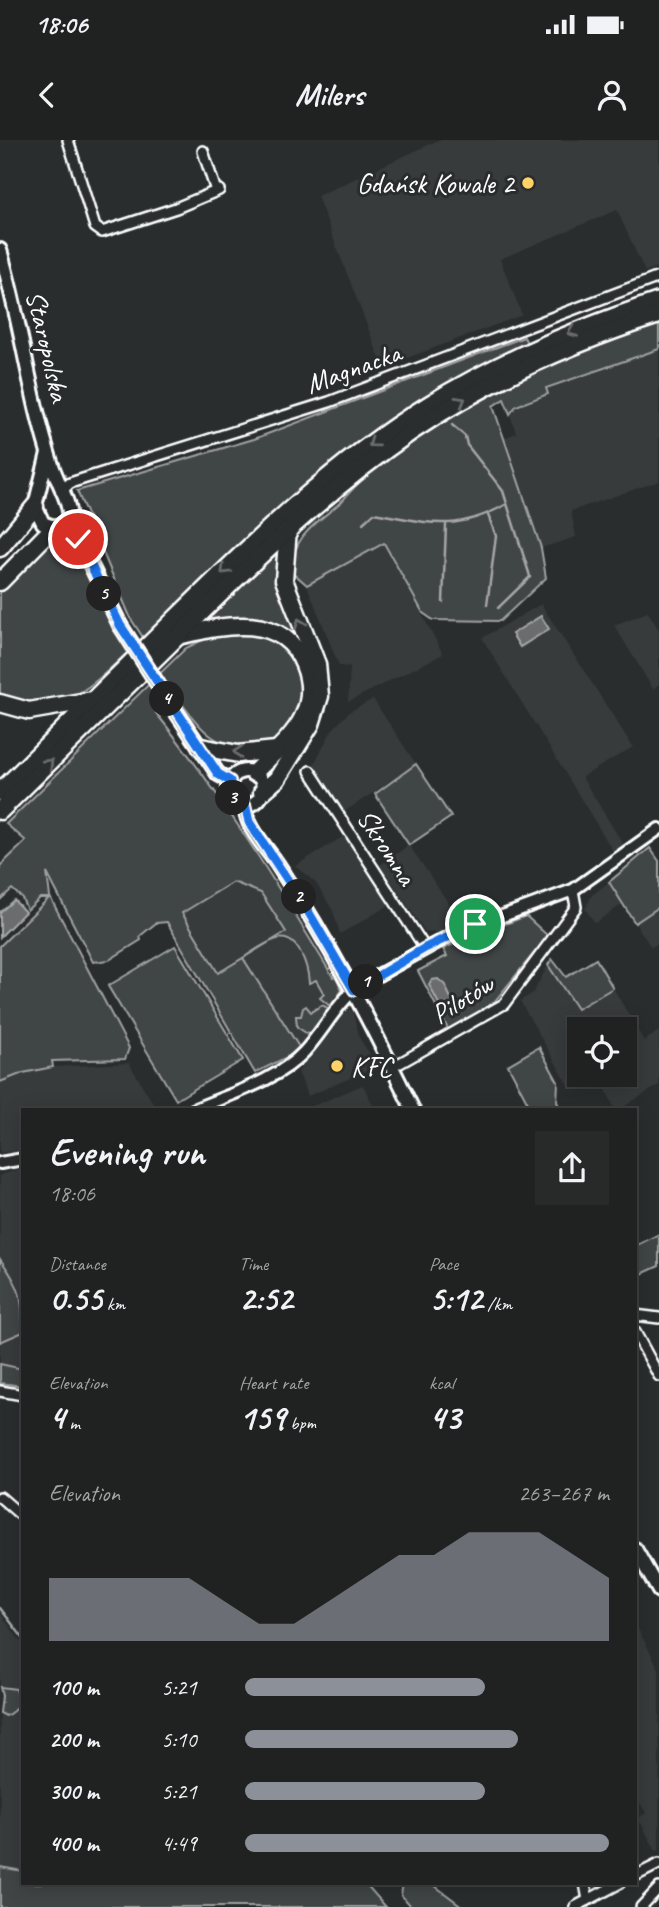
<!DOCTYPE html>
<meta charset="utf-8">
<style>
:root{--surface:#202222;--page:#282a2a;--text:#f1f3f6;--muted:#a2a4a5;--line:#3d3f40;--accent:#8c9099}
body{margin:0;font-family:Caveat,sans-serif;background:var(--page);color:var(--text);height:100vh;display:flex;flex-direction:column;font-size:26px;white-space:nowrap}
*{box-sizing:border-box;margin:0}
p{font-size:23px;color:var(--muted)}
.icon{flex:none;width:38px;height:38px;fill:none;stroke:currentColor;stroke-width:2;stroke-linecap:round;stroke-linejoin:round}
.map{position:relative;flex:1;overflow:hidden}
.side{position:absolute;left:21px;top:968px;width:616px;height:777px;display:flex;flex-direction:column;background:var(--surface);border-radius:0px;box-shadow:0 4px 18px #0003,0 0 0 2px var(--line)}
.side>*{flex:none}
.controls{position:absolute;left:567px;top:877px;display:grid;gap:14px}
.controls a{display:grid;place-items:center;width:70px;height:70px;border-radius:0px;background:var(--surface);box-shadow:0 4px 18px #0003,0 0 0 2px var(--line);font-size:35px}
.pin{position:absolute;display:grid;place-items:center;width:60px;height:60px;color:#fff;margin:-30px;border:4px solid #fff;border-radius:50%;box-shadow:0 2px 7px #0007}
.km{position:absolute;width:35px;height:35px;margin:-18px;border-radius:50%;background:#222;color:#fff;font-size:19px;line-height:35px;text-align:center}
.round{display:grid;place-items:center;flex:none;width:74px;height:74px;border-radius:0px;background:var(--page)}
.summary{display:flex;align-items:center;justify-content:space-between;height:119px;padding:0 28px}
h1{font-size:38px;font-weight:800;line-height:52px}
.figures{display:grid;grid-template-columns:repeat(3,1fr);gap:10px;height:119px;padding:7px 28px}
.figures div{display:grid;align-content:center}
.figures b{font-size:35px;font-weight:800}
.figures small{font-size:19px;font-weight:400}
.figures p{font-size:19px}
.chart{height:196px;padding:14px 28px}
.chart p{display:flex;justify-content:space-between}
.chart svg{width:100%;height:126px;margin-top:7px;fill:var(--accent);opacity:.7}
ul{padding:0 28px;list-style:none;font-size:23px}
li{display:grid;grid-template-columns:112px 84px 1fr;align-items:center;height:52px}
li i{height:18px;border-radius:9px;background:var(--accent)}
.status{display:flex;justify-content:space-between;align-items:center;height:49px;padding:0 35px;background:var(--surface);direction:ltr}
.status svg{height:19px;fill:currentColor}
header{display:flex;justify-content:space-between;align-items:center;height:91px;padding:0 28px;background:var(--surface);font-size:32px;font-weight:800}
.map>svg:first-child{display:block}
</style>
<div class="status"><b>18:06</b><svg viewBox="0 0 49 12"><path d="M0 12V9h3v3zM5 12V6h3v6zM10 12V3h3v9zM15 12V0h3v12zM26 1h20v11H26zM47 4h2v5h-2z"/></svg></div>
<header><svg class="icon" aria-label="back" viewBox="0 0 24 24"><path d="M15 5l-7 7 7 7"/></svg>Milers<svg class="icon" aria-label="person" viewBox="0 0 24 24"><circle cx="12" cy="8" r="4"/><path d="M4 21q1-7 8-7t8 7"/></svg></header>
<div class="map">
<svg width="659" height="1767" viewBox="0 0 659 1767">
<rect width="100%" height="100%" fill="#2a2d2e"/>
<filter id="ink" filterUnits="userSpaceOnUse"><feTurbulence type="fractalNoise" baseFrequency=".0143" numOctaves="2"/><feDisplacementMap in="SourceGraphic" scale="14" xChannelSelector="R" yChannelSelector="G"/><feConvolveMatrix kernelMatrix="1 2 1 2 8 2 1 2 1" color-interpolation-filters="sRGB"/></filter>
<g filter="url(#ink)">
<g fill="#373a3b">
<polygon points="439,0 659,0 659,126 645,132 617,70 500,119 522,175 383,227 317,56"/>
<polygon points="659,209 659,341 571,371 576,397 541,408 504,298 516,293 510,274 516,266 547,254 546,248"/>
<polygon points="384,403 443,514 348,562 350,527 339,526 307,445"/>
<polygon points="541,464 633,607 582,637 623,704 613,711 482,498"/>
<polygon points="648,472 659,490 659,544 653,549 614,485"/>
<polygon points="373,559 416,624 344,672 314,624 332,590 349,572"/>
<polygon points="344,696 385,755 388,766 340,794 333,771 316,743 295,726"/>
<polygon points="409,705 460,780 436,795 434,791 426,793 380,725"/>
<polygon points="233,742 261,753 287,792 276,799 294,803 306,823 309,842 315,839 325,855 320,858 324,864 310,872 307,866 298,878 306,893 312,892 299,907 243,819 218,833 182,772"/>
<polygon points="609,742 623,764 595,783 585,769 592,755"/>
<polygon points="659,767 659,803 651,807 635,783"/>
<polygon points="548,825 577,869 613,848 644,901 659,891 659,945 620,969 615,969 599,935 625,934 625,889 579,889 579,934 596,935 570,948 520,861 533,853"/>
<polygon points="346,870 352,870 360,899 378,926 308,956 298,932"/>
<polygon points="129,923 157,970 23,970 23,1010 0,1013 0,942 23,933 53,927"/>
<polygon points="363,945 375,969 303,969 315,965"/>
<polygon points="23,1028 23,1158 16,1141 0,1119 0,1035"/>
<polygon points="23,1192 23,1229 0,1224 0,1202"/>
<polygon points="0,1473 23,1505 23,1731 0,1727"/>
<polygon points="637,1487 659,1529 659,1710 656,1711 638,1678 646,1673 635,1655"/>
</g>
<g fill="#414445" stroke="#a0a2a2" stroke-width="2" fill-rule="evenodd">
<path d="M 659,181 L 659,209 L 546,248 L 548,254 L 516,266 L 510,274 L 504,259 L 493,266 L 541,408 L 546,438 L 500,481 L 433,480 L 423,473 L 384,403 L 307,445 L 290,430 C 296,392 315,385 342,361 C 349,353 356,345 364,338 C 448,267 556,217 659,181 Z"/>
<path d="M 524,197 L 527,203 C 372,278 264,378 144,499 L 131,479 L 77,351 L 254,299 Z"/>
<path d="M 58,398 L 69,402 L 75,410 L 128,512 C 84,553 62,576 0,559 L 0,448 L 49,401 Z"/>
<path d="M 283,406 L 308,516 C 265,484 256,469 201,486 Z"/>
<path d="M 257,493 C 265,497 279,500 285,507 C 334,560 270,640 211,596 C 197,586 186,569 176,556 L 156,573 C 223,656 278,746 333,837 L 336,836 L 342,850 L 331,867 L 320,858 L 324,854 L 316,840 L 309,843 C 308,827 299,794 277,799 C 265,802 253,812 243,818 L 299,907 L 289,916 L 255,933 L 167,782 L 156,783 L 140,796 L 141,800 L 109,820 L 93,822 L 47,733 L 50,757 L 129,908 L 125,919 L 52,921 L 53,927 L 23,933 L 0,942 L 0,806 L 49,758 L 40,758 L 27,770 L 22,758 L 12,749 L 0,760 L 0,726 L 26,701 L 6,684 L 186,508 L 215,494 ZM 233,742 L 261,753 L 286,792 L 218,833 L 182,773 Z"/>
<polygon points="416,624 451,677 409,705 375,654"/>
<polygon points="650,708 659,721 659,767 635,783 609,742"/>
<polygon points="526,776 548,796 490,867 449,891 418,831 447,816 443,809 449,806"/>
<polygon points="175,806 243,920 176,960 108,846"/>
<polygon points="552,819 566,837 596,819 613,848 577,869 548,825"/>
<polygon points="322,865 330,869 312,892 306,893 297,887 296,876 301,876 303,868 306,866 311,872"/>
<polygon points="539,907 558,942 557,962 561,969 531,969 508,925"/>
<polygon points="659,1094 659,1126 635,1137 635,1106"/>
<path d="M 0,1119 C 21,1147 23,1158 23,1192 L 0,1202 Z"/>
<polygon points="0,1224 23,1229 23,1246 0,1243"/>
<path d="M 0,1547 L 16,1549 C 21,1564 19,1568 6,1576 L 0,1573 L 2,1556 Z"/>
<polygon points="0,1727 23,1731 23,1743 365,1743 386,1767 0,1767"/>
<polygon points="403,1743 431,1743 463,1767 412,1767 401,1755"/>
</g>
<g fill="#6a6c6d" stroke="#a6a7a7" stroke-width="2">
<polygon points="541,476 549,489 520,507 512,494"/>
<polygon points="14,760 25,772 0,797 0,772"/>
<polygon points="432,840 438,839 445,845 453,863 441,868 429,845"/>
</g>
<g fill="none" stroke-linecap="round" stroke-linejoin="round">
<g stroke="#a6a7a7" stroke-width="2.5">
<polyline points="452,285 465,296 467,305 503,351 529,433 530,437 498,468"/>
<path d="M 363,383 L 374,373 C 430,383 454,393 507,364"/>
<polyline points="443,462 446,385"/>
<polyline points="487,465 496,396 488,375"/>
<polyline points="0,1468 23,1498"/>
</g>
<g stroke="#fff" stroke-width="14">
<g id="minor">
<polyline points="68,0 95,87 102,92 176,68 219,50"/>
<polyline points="203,11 216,51"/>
<polyline points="61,352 70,343 329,262 659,137"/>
<polyline points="310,631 425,808"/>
<polyline points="400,923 504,864 576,767 573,750"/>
<polyline points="635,1175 659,1178"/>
<polyline points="635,1192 659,1236"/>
<polyline points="0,1251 23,1255"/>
<polyline points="0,1357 23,1377"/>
<polyline points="635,1736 659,1724"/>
<polyline points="585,1743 588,1760"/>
<polyline points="575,1767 620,1743"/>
<polyline points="641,1767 659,1748"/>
</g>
</g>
<g stroke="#fff" stroke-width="16">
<g id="tertiary">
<path d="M 193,970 C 230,954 277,941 304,912 C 324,890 337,863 360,845 L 451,795 L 573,750 L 659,689"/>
<polyline points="0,1023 23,1019"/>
</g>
</g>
<g stroke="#fff" stroke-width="18">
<g id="secondary">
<path d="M 0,110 C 21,181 29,255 52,325 C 57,342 72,364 69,381 L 59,389 L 43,383 L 35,366 L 48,313"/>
<polyline points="67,384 78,399 120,485"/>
<polyline points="166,557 218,634 231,641"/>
<circle cx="246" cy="648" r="17"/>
<path d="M 245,665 C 245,686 266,707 278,725 C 330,803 372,885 413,970"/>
<polyline points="635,1409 659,1451"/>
</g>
</g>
<g stroke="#fff" stroke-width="21">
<g id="motorway">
<polyline points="0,408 35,366"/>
<polyline points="0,442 53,388"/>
<path d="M 178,496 C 221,486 283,470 304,525 C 311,542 311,560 303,577 C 293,598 270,616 254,633"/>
<polyline points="0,563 29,571 93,560"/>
<polyline points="201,607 238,614 276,610"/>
<path d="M 0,652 C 59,594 118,535 177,477 C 255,400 334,323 428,265 C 501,220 578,188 659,161"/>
<polyline points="262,652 277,639 311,584 320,556 317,524 284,440 288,389"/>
<path d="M 0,671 C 59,613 118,555 177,497 C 251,423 325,351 411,292 C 487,241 572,203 659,175"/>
</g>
</g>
<use href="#minor" stroke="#2a2d2e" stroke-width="9"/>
<use href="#tertiary" stroke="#2a2d2e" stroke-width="10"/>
<use href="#secondary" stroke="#2a2d2e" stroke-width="12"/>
<use href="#motorway" stroke="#2a2d2e" stroke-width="16"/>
<g stroke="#fff" stroke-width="18" stroke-linecap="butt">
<polyline id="secondary-bridge" points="120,485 166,557"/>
</g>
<use href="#secondary-bridge" stroke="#2a2d2e" stroke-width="12"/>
</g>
<defs><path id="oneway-chevron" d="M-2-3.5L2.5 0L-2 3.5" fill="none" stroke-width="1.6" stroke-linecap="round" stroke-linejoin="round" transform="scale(1.75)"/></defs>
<g stroke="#6a6c6d">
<use href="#oneway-chevron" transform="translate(572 192) rotate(158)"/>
<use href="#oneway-chevron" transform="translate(461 261) rotate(-30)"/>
<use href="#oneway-chevron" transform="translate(373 303) rotate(143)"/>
<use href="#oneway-chevron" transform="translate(225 430) rotate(136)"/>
<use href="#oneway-chevron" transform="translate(300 483) rotate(-112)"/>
<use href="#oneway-chevron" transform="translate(238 612) rotate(-176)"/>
<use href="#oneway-chevron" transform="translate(49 623) rotate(-45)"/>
</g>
</g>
<g fill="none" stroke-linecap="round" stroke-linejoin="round" filter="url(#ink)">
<g stroke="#fff" stroke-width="14">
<polyline id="route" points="78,399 120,485 218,634 230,641 231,657 245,664 249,682 305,766 354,850 425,808 475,784"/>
</g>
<use href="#route" stroke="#1a73e8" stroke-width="9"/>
</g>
<g fill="#ffd166" stroke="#2a2d2e" stroke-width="2.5">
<circle cx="528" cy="43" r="7"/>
<circle cx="337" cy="926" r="7"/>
</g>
<g text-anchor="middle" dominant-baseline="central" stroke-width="6" stroke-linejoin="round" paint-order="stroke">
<g font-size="28" fill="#fff" stroke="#2a2d2e" text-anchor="end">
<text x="514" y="43">Gdańsk Kowale 2</text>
<text x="351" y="926" text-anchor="start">KFC</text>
</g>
<g font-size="28" fill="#fff" stroke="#2a2d2e">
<text transform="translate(48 206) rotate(77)">Staropolska</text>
<text transform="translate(353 228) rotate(-20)">Magnacka</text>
<text transform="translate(387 707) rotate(57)">Skromna</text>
<text transform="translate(462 859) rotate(-32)">Pilotów</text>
</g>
</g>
</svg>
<div class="controls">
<a><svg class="icon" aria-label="locate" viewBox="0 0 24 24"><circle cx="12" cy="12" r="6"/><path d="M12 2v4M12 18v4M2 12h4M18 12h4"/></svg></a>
</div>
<div class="pin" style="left:475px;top:784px;background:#1e9e55"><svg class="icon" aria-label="arrive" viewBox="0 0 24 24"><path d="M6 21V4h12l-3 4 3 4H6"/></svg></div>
<div class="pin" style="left:78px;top:399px;background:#d93025"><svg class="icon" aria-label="check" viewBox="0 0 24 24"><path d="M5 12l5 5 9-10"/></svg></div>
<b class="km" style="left:366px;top:842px">1</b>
<b class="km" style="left:299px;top:757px">2</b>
<b class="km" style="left:233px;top:658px">3</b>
<b class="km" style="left:167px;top:559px">4</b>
<b class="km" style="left:104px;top:454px">5</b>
<section class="side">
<div class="summary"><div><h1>Evening run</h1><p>18:06</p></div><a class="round"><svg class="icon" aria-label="share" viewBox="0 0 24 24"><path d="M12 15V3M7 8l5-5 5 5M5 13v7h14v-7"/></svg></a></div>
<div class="figures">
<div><p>Distance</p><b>0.55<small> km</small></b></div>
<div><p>Time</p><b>2:52</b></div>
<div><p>Pace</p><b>5:12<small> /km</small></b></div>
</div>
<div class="figures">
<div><p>Elevation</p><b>4<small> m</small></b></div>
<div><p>Heart rate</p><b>159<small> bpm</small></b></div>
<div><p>kcal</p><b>43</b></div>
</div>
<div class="chart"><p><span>Elevation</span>263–267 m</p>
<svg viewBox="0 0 160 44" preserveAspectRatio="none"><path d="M0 44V22L10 22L20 22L30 22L40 22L50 30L60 38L70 38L80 30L90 22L100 14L110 14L120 6L130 6L140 6L150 14L160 22V44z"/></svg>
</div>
<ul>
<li><b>100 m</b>5:21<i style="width:66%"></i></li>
<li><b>200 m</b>5:10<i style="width:75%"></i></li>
<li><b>300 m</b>5:21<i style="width:66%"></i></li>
<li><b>400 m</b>4:49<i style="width:100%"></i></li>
</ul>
</section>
</div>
